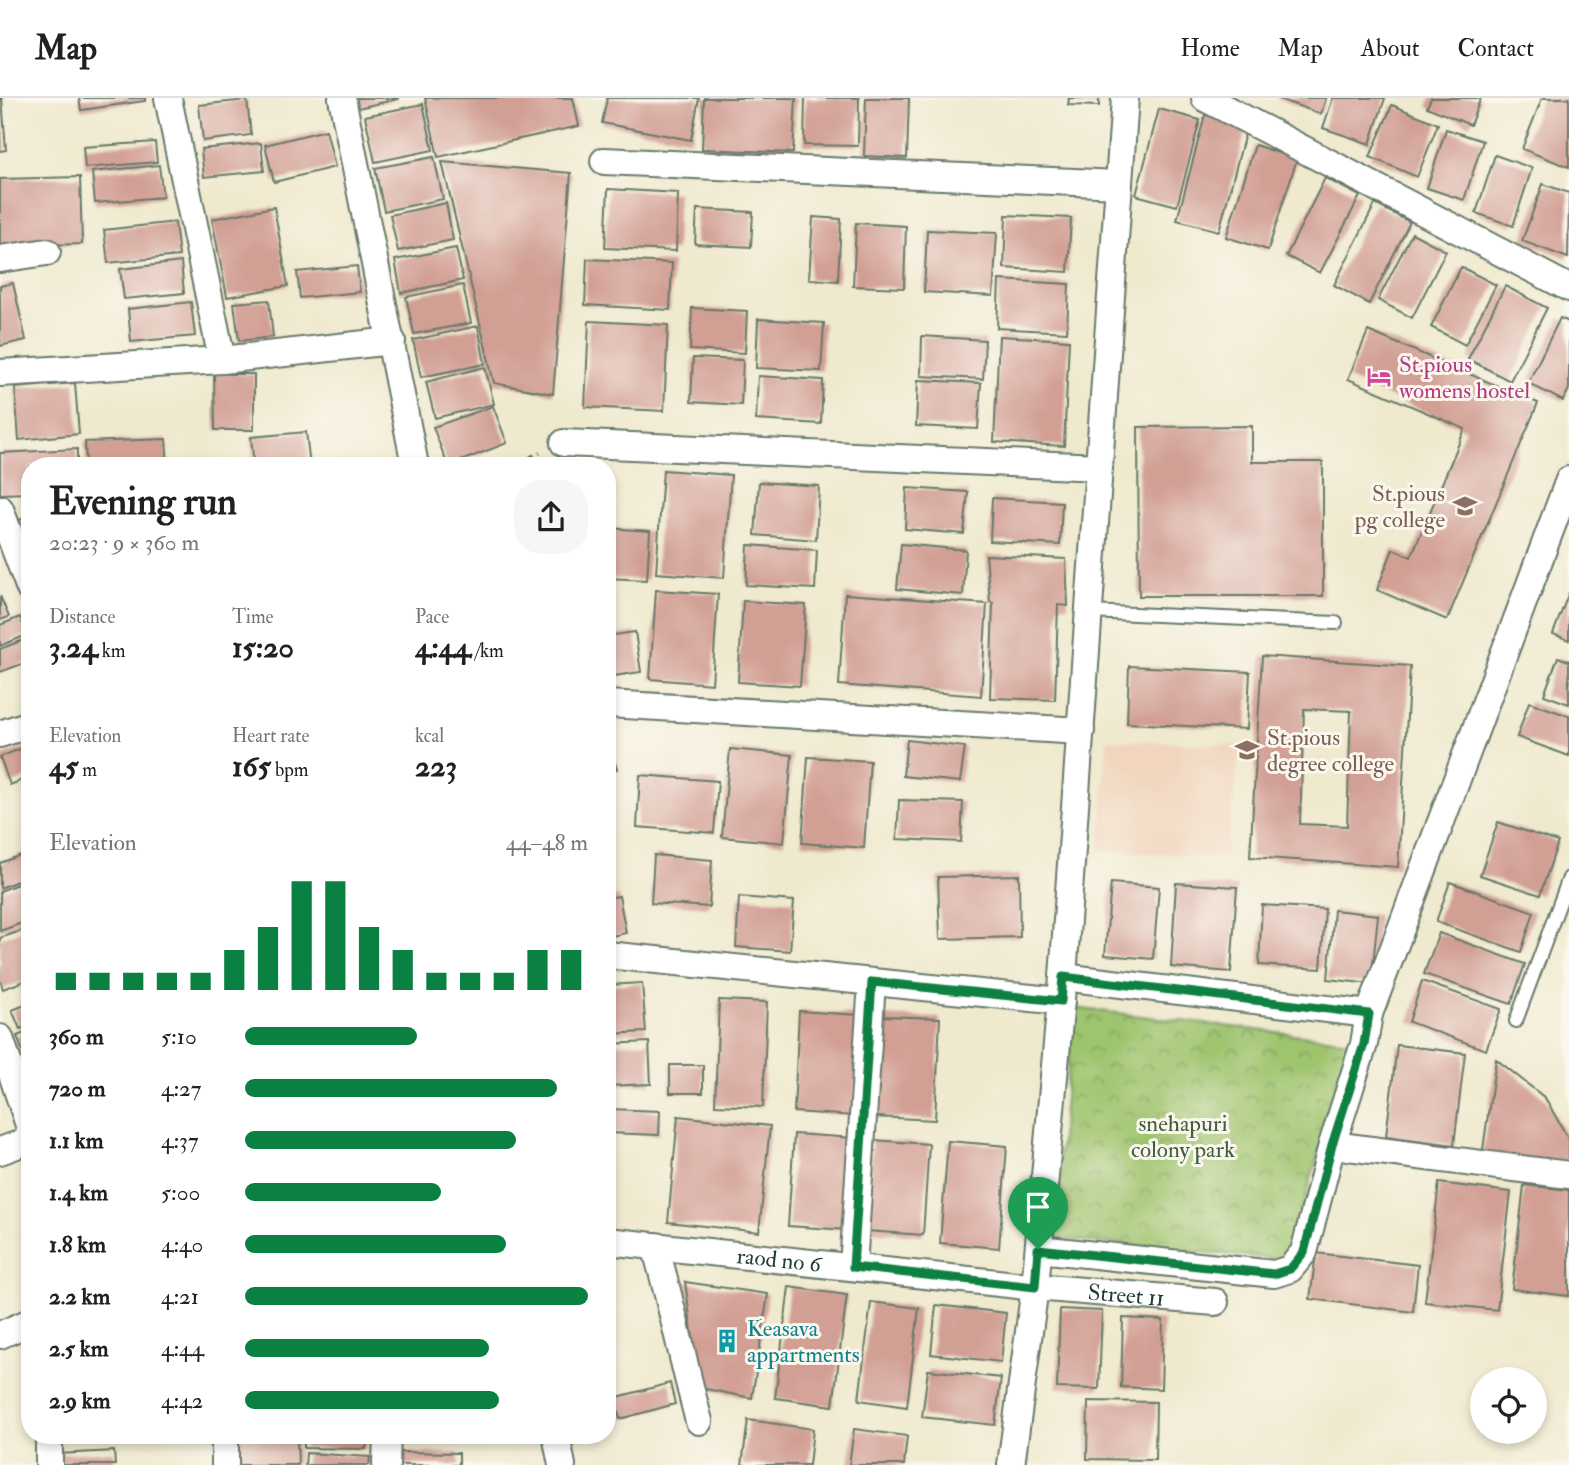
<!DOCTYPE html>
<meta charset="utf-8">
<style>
:root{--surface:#fff;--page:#f6f6f6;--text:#202124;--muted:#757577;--line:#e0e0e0;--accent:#0b8043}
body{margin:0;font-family:"IM FELL Double Pica",serif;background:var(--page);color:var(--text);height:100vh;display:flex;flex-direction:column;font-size:26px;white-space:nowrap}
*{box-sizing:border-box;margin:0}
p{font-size:23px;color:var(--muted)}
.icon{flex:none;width:38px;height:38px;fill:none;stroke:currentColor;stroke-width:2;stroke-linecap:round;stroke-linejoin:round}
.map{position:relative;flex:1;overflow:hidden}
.side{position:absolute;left:21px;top:359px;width:595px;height:987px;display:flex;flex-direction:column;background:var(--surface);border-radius:28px;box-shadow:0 4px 10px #0003}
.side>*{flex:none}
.tools{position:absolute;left:1470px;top:1269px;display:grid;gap:14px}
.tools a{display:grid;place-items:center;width:77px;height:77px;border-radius:50%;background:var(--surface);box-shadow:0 4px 10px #0003;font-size:35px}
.pin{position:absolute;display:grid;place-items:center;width:60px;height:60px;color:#fff;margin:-72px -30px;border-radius:50% 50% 50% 0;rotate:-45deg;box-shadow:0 0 7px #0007}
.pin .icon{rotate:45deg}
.round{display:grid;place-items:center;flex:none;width:74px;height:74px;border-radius:28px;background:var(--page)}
.overview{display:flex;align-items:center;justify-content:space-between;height:119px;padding:0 28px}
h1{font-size:38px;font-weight:700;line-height:52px}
.figures{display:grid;grid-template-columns:repeat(3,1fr);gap:10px;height:119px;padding:7px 28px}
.figures div{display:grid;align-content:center}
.figures b{font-size:30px;font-weight:700}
.figures small{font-size:19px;font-weight:400}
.figures p{font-size:19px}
.chart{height:196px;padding:14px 28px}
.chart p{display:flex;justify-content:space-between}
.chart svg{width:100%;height:126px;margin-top:7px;stroke:var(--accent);stroke-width:6}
ul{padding:0 28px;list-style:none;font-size:23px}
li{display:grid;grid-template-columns:112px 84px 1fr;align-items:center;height:52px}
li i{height:18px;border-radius:9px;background:var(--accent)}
header{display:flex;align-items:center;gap:42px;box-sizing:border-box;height:98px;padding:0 35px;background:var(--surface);border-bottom:2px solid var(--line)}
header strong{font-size:33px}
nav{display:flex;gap:38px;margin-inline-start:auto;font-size:24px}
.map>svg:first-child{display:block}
</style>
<header>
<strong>Map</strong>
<nav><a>Home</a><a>Map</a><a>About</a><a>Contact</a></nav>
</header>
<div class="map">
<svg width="1569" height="1367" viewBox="0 0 1569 1367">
<defs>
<pattern id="park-crowns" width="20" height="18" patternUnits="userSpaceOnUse" patternTransform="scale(1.75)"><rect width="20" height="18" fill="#9fc46e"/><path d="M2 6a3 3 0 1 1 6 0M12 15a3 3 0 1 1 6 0" fill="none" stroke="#81a05b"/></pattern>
</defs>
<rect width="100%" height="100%" fill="#fbf7ec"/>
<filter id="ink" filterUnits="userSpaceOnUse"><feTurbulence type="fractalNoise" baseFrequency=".0143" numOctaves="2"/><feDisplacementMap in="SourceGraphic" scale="14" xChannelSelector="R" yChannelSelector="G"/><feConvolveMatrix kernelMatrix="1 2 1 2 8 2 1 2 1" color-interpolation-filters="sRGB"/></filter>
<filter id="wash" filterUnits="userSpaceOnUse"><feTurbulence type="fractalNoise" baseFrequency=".00686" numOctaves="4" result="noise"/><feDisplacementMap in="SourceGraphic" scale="28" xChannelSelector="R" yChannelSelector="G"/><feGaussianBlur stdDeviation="1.57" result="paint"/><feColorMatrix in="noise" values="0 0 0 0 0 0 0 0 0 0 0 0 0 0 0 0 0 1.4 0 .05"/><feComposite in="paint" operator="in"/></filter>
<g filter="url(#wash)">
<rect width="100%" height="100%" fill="#efe9ce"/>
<polygon fill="#f1d5bd" points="1107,642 1241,647 1225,760 1100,752"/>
<polygon fill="url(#park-crowns)" stroke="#5f8051" stroke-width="2" points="1074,910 1359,944 1321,1046 1288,1162 1051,1140"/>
<g id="blocks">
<g fill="#d29f94" fill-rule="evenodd">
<polygon points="0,0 2,0 6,52 0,53"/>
<polygon points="79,0 145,0 145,3 81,12"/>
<polygon points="356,0 398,0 398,1 358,10"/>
<polygon points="425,0 573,0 579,28 438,59"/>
<polygon points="607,0 699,0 691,42 602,25"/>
<polygon points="704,0 796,0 793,55 702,51"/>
<polygon points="805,0 859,0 858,48 804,47"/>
<polygon points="866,0 909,0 907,60 864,58"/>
<polygon points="1069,0 1099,0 1099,8 1068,7"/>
<polygon points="1276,0 1326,0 1321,16"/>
<polygon points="1333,0 1385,0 1370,46 1323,30"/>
<polygon points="1431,0 1481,0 1470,27 1427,9"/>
<polygon points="1542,0 1569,0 1569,69 1522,51"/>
<polygon points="247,2 251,37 203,43 199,7"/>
<polygon points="423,6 433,52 375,64 365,18"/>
<polygon points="1392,7 1438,26 1417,79 1370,59"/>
<polygon points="1159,11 1200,22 1177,108 1136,97"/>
<polygon points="1205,17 1247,28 1219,133 1177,122"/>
<polygon points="1446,31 1483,43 1464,102 1427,90"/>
<polygon points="326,32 335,69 274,84 265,47"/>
<polygon points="155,44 157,64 85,70 83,49"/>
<polygon points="261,45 264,73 204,79 201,51"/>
<polygon points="1255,47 1297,61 1268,152 1226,139"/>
<polygon points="1495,57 1532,70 1513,128 1476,115"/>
<polygon points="434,59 443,101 384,113 375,70"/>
<polygon points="442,64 571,75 553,296 494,285"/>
<polygon points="159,67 163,99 95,105 92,74"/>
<polygon points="80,79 82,146 0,148 0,81"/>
<polygon points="1325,80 1360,98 1320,175 1286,158"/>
<polygon points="1543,86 1569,95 1568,160 1522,143"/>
<polygon points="608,91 678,95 676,153 605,150"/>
<polygon points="446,105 453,142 398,153 390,117"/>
<polygon points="1375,106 1410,124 1369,206 1334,187"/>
<polygon points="274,109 288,188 227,199 212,121"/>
<polygon points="697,111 753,114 751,149 695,146"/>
<polygon points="1006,117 1071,120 1068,174 1004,170"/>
<polygon points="813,119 841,121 838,183 809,181"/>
<polygon points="175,124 179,158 108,165 104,132"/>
<polygon points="856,125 906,128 904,190 853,188"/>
<polygon points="927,132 997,135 993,198 924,194"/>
<polygon points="1412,135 1446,153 1412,220 1378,202"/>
<polygon points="456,150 463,182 401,195 395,162"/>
<polygon points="587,161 672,165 670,212 585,207"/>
<polygon points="181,164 184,195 124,201 120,171"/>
<polygon points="357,168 360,194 300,200 297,174"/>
<polygon points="1461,169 1496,187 1465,247 1431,229"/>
<polygon points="999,182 1069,186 1067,234 997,230"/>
<polygon points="13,185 26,242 0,248 0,188"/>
<polygon points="463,187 471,225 414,236 406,199"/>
<polygon points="1505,188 1547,210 1510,283 1468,261"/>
<polygon points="269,202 273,239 239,243 234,205"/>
<polygon points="191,204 195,238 131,244 128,211"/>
<polygon points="692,210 747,213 745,255 690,252"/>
<polygon points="1560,220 1569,224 1569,291 1563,303 1528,285"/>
<polygon points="758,221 824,225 821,273 756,270"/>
<polygon points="589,223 668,227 664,313 585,309"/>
<polygon points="478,228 485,266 421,279 413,242"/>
<polygon points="1368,233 1538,305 1447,522 1377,492 1393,451 1411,459 1465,331 1348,281"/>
<polygon points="922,238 985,242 983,281 921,278"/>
<polygon points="999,238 1069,242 1064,348 994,344"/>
<polygon points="693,260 743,262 741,307 691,304"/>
<polygon points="485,269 494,306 435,320 426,284"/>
<polygon points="214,276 254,276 254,332 215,332"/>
<polygon points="758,278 823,282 821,326 756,322"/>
<polygon points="918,282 981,285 978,331 916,328"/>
<polygon points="75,285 79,336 19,342 15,290"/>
<polygon points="493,308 507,345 448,368 433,329"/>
<polygon points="1252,328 1252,364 1323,364 1323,498 1139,498 1138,329"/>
<polygon points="306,334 310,368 254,368 251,339"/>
<polygon points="166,341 168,368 86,368 85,344"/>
<polygon points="77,351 77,368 30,368 30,395 0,396 0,355"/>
<polygon points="663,372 731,377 724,480 656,475"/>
<polygon points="759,384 819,388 816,442 755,437"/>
<polygon points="907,390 968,394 964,436 905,431"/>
<polygon points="992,400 1062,404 1060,447 990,443"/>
<polygon points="30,418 30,438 26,439 19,422"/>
<polygon points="607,430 650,433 647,482 607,480"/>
<polygon points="901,446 966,452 963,497 897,491"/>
<polygon points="748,447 817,452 815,491 746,487"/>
<polygon points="986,457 1066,461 1068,508 1058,507 1055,602 990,600 993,505 990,504"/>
<polygon points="656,492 718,496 712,586 650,581"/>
<polygon points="1569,494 1569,542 1553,536"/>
<polygon points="845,496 987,506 981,598 839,587"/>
<polygon points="0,498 9,519 0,522"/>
<polygon points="743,503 806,507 800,588 738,584"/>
<polygon points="20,519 27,537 0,548 0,527"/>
<polygon points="635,534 641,574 607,579 607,538"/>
<polygon points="26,541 30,550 30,563 0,574 0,551"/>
<path d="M 1262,558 L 1410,568 L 1398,769 L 1250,759 ZM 1304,611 L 1351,613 L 1347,728 L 1300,726 Z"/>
<polygon points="1558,559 1569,563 1569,606 1544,597"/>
<polygon points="1129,568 1250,574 1247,631 1127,625"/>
<polygon points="1529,604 1569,618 1569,658 1517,639"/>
<polygon points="611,621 614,650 607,650 607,622"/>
<polygon points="907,642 965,649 960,684 903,678"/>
<polygon points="30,647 30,679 10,687 0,659"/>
<polygon points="730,651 792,657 784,745 722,739"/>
<polygon points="611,653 617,671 607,674 607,654"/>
<polygon points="808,659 870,663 864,750 802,745"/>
<polygon points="640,677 718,683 714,735 637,729"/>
<polygon points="899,702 963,704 961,744 897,741"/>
<polygon points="1498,724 1558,744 1540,797 1480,777"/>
<polygon points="26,755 30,764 30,778 0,790 0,765"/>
<polygon points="654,757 712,762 709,809 651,805"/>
<polygon points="1019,777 1020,839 940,841 938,779"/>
<polygon points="30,781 30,822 0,833 0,793"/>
<polygon points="1450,784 1534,814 1521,854 1436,824"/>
<polygon points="1111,785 1159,789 1153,861 1105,857"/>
<polygon points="1176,785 1237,789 1231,874 1171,869"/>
<polygon points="619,798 626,835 607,839 607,800"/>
<polygon points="739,799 794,803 790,853 736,849"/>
<polygon points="1262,807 1325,811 1321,871 1259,867"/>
<polygon points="1334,812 1378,817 1371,886 1328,881"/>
<polygon points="30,830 30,881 3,891 0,882 0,840"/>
<polygon points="1439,835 1525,866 1511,906 1424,876"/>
<polygon points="1422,883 1501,911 1486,952 1409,924"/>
<polygon points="642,885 646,934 607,936 607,887"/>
<polygon points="719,902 767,904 763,1009 715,1007"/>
<polygon points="30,905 30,927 20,931 12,912"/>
<polygon points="799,913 859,917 854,1018 794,1014"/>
<polygon points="881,918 940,920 935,1022 875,1019"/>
<polygon points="30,933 30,955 24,957 17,938"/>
<polygon points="649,944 651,986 607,988 607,946"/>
<polygon points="1397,947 1465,955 1454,1047 1386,1038"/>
<polygon points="1496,961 1545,1000 1569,1042 1569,1065 1482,1058"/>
<rect x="670" y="967" width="33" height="28"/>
<polygon points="607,1011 660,1013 659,1037 607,1035"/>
<polygon points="678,1018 770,1028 759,1134 668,1124"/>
<polygon points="794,1036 854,1040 848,1132 788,1128"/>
<polygon points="872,1042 929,1046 923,1137 866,1133"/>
<polygon points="948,1043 1007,1048 999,1150 940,1145"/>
<polygon points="1439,1085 1511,1094 1497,1212 1425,1204"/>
<polygon points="1524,1087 1569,1092 1569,1198 1512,1191"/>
<polygon points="1316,1155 1418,1167 1413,1214 1310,1201"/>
<polygon points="685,1184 768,1196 752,1300 700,1290"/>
<polygon points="789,1189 847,1197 833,1308 775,1300"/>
<polygon points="871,1204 919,1210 907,1309 859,1302"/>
<polygon points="936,1207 1006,1215 1001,1264 931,1256"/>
<polygon points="1060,1211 1102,1213 1099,1291 1057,1290"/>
<polygon points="1123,1220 1163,1222 1161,1291 1121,1289"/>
<polygon points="928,1272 1001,1280 995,1327 922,1319"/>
<polygon points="670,1285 675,1306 620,1321 614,1300"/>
<polygon points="1088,1303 1156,1304 1155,1362 1087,1361"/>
<polygon points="748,1322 813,1331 809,1367 742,1367"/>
<polygon points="854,1331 907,1338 904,1367 849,1367"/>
<polygon points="235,1337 297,1337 298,1367 236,1367"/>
<polygon points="304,1337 367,1337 366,1351 304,1350"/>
<polygon points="114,1353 115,1367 59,1367 58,1356"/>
<polygon points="395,1354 459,1355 459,1367 395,1367"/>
<polygon points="306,1355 370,1359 369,1367 305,1367"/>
</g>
</g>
</g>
<g filter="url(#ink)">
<use href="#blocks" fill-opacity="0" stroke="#68796a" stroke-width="2"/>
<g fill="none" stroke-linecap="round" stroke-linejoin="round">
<g stroke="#68796a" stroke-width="16">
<g id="service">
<polyline points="1089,514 1336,525"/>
<polyline points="1516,923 1569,780"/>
</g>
</g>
<g stroke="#68796a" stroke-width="30">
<g id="minor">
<polyline points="168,0 222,262"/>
<polyline points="342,0 415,367"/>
<polyline points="1205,0 1569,190"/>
<polyline points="604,63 1119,86"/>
<polyline points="0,161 47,154"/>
<polyline points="0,275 222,262 392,243"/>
<polyline points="564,345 1099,369"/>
<polyline points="0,411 30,491"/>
<polyline points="607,606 1081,633"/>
<polyline points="0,636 30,626"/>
<polyline points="607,857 1061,903"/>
<polyline points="1063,879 1369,916 1569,382"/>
<polyline points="0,940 30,1030"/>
<polyline points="1332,1047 1364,946 1369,916"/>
<polyline points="0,1053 30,1042"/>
<path id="s1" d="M 607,1143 L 1035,1189 L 1215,1204"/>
<path d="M 655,1148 C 672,1206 683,1265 699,1323"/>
<polyline points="1039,1151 1274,1176 1290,1171 1304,1154 1332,1047 1569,1077"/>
<polyline points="853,1169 872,884"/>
<polyline points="0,1237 30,1224"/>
<polyline points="225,1337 225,1367"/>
<polyline points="556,1337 562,1367"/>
<polyline points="49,1367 49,1337"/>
<polyline points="386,1367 387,1337"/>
<polyline points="1011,1367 1035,1189 1063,879 1125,0"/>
</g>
</g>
<polyline stroke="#68796a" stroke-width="4.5" stroke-dasharray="5 5" stroke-linecap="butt" points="512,368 540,355"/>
<use href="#service" stroke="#fff" stroke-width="12"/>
<use href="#minor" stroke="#fff" stroke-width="26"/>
</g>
</g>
<g fill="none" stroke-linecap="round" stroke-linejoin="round" filter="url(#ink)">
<g stroke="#fff" stroke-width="14">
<polygon id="route" points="1063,879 1369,916 1364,946 1332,1047 1304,1154 1290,1171 1274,1176 1038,1151 1035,1189 853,1169 872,884 1061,903"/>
</g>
<use href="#route" stroke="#0b8043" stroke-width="9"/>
</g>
<defs>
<g id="hotel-bare" transform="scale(1.89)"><path d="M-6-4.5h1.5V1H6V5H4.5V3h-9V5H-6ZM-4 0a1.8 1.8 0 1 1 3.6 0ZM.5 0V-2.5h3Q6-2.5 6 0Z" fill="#d1479c" stroke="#fbf7ec" stroke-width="2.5" paint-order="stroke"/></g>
<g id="university-bare" transform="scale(1.89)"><path d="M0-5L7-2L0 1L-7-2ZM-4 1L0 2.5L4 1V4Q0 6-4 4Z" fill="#8d6e63" stroke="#fbf7ec" stroke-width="2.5" paint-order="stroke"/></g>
<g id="building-bare" transform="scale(1.89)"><path d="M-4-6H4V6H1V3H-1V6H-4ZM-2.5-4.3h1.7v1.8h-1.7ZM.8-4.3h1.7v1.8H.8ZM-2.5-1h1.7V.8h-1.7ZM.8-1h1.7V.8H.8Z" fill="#0f9aa8" stroke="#fbf7ec" stroke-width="2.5" paint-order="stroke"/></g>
</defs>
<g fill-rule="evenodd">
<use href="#hotel-bare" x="1379" y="279"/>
<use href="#university-bare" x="1465" y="408"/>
<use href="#university-bare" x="1247" y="652"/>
<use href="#building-bare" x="727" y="1243"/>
</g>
<g text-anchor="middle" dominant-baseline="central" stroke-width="6" stroke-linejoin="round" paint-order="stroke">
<g font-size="23" fill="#b23c85" stroke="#fbf7ec" text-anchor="start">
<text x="1399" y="266">St.pious<tspan x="1399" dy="26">womens hostel</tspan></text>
</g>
<g font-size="23" fill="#785e54" stroke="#fbf7ec" text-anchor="end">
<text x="1445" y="395">St.pious<tspan x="1445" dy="26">pg college</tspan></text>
<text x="1267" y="639" text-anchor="start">St.pious<tspan x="1267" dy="26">degree college</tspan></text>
</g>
<g font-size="23" fill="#3f5f42" stroke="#fbf7ec">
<text x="1183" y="1025">snehapuri<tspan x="1183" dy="26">colony park</tspan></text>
</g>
<g font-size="23" fill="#1f3d34" stroke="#fbf7ec">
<text stroke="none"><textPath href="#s1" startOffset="173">raod no 6</textPath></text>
<text stroke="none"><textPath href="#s1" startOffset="522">Street 11</textPath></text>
</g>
<g font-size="23" fill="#0d838f" stroke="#fbf7ec" text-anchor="start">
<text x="747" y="1230">Keasava<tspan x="747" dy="26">appartments</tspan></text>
</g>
</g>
</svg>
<div class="tools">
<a><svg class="icon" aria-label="locate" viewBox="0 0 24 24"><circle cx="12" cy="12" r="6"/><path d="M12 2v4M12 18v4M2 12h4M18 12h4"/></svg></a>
</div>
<div class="pin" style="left:1038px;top:1151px;background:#1e9e55"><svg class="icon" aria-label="arrive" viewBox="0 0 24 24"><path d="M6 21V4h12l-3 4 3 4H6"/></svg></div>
<section class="side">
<div class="overview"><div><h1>Evening run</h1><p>20:23 · 9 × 360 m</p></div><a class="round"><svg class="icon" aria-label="share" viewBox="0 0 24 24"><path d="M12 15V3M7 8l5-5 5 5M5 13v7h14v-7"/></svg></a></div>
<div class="figures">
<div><p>Distance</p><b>3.24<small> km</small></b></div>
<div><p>Time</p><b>15:20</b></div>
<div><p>Pace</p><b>4:44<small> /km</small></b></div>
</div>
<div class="figures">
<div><p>Elevation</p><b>45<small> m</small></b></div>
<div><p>Heart rate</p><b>165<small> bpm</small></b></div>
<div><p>kcal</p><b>223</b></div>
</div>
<div class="chart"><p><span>Elevation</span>44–48 m</p>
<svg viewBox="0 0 160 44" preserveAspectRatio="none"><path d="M5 44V38M15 44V38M25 44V38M35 44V38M45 44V38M55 44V30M65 44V22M75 44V6M85 44V6M95 44V22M105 44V30M115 44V38M125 44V38M135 44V38M145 44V30M155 44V30"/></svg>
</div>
<ul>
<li><b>360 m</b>5:10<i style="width:50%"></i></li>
<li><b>720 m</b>4:27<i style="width:91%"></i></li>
<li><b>1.1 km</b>4:37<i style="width:79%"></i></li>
<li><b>1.4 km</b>5:00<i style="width:57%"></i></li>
<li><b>1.8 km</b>4:40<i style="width:76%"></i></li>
<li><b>2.2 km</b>4:21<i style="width:100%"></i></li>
<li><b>2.5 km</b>4:44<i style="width:71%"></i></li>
<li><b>2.9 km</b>4:42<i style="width:74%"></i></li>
</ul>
</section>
</div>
